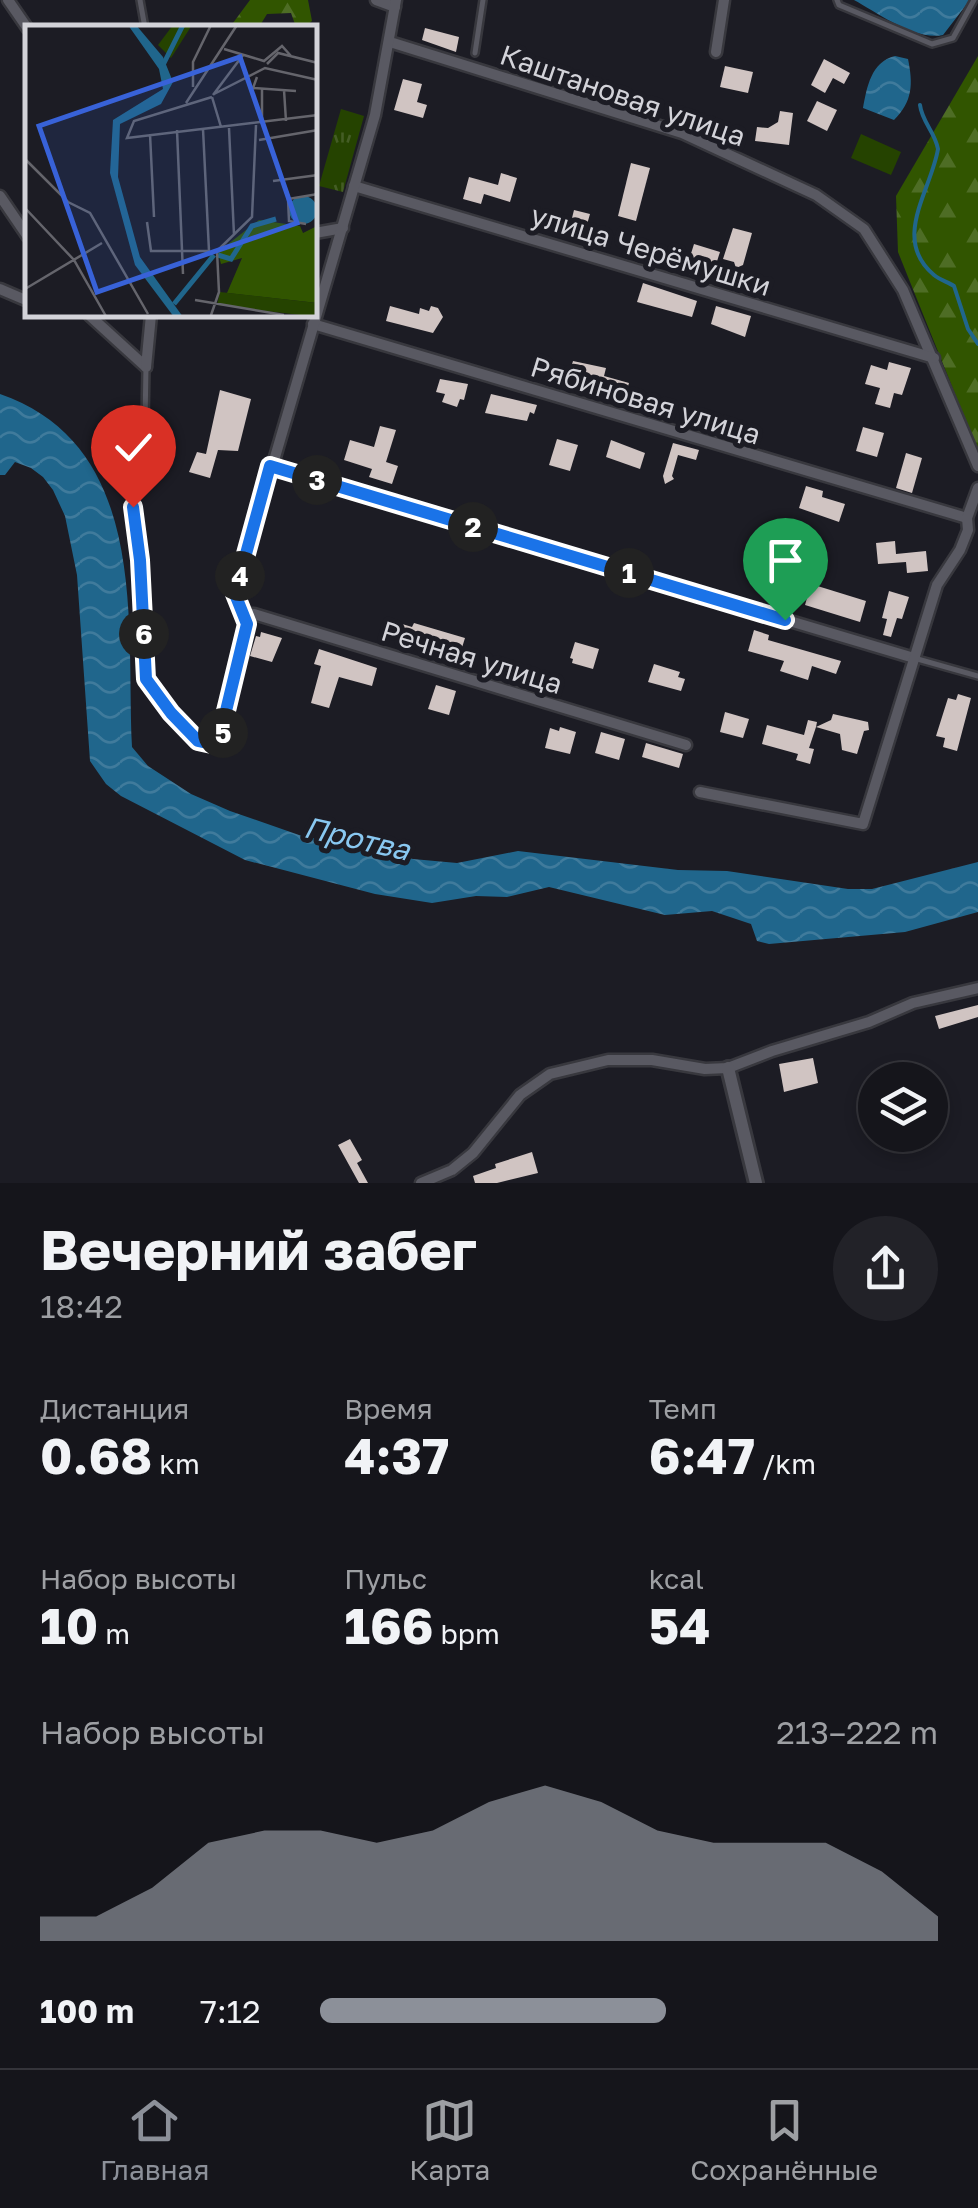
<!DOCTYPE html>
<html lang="ru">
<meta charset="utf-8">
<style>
:root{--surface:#15151b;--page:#222228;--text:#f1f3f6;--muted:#9d9fa3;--line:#34343a;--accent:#8c9099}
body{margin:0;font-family:"Golos Text",sans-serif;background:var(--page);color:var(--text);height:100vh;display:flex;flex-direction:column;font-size:38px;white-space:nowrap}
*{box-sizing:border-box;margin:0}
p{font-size:32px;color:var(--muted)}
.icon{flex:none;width:55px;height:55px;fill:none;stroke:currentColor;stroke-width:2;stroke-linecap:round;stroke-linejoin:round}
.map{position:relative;height:1183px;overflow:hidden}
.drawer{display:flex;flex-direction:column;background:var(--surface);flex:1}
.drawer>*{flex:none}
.fabs{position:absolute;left:858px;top:1062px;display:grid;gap:20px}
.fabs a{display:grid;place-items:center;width:90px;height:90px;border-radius:50%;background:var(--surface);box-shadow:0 5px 15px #0003,0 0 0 2px var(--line);font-size:50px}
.pin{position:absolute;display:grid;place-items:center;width:85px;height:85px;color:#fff;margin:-102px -42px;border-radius:50% 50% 50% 0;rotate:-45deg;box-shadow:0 0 10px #0007}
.pin .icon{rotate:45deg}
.km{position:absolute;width:50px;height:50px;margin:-25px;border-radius:50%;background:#222;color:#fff;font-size:28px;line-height:50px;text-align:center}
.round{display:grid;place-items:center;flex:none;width:105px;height:105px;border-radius:52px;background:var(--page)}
.summary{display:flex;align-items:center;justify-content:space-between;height:170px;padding:0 40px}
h1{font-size:55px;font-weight:700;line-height:75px}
.metrics{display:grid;grid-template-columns:repeat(3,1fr);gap:15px;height:170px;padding:10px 40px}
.metrics div{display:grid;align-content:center}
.metrics b{font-size:50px;font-weight:700}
.metrics small{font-size:28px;font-weight:400}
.metrics p{font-size:28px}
.chart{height:280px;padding:20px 40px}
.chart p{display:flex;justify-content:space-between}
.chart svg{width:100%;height:180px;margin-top:10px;fill:var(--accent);opacity:.7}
ul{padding:0 40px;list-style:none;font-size:32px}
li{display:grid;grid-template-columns:160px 120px 1fr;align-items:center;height:75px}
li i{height:25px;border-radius:12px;background:var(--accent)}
.dock{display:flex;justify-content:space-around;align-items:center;height:140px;border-top:2px solid var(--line);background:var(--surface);font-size:28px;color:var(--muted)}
.dock a{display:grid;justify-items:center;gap:5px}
.dock .on{color:var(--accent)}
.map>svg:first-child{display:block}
</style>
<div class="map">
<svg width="978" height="1183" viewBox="0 0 978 1183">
<defs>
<pattern id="forest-firs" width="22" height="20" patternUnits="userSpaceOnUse" patternTransform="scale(2.5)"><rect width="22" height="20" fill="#315500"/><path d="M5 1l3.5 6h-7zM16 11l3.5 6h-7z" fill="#4e6d25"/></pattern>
<pattern id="park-tufts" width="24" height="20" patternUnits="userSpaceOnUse" patternTransform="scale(2.5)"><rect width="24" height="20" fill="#254300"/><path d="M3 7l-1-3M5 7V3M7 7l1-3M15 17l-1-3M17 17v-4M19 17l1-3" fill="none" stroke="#445d25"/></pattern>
<pattern id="water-waves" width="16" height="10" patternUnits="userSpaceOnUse" patternTransform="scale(2.5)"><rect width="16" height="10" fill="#20668c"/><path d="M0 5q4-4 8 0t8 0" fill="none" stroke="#407b9c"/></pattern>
</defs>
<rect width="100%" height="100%" fill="#1c1c24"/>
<polygon fill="#254300" points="861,134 901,152 891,175 851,158"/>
<g fill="url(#forest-firs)">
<polygon points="250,0 308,0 312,21 304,27 296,27 291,13 267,14 259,27 230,27"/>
<polygon points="978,56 978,451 898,252 896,196"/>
</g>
<polygon fill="url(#park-tufts)" points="341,109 364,116 343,192 319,186"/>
<g fill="url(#water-waves)">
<path d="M 854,0 L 970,0 L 943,35 C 915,41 878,13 854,0 Z"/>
<path d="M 895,56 L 908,59 C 913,84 913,101 894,120 L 863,108 C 867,87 871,62 895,56 Z"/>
<path d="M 0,394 C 150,446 126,622 132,747 L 148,766 L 191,794 L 230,811 L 299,835 L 413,859 L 457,863 L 518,851 L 678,870 L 727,871 L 848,889 L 872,889 L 978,862 L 978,912 L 905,932 L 769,944 L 757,941 L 751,924 L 712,911 L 665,915 L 549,887 L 507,897 L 476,896 L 432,903 L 375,894 L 245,860 L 121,796 L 106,784 L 90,761 L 77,575 L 65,516 L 53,490 L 43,477 L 31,468 L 15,462 L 5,475 L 0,475 Z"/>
</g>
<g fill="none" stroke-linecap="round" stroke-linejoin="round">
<path stroke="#20668c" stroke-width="4" d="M 920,105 C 922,122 935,132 938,149 C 931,191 891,239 934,275 C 940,280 948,282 954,286 L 968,329 L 978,344"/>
</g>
<g fill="#d0c4c2">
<polygon points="425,28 459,37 456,52 422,40"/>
<polygon points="824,59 850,73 844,84 833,78 825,93 811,85"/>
<polygon points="725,66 753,72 748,93 720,87"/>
<polygon points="403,79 422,84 417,102 427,105 423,118 394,110"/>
<polygon points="817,101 837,110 827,131 807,121"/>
<polygon points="780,111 793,113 789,145 755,141 757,127 768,128 778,122"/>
<polygon points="631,163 650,168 636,221 618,216"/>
<polygon points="501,173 517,178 510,202 484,194 481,204 463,199 469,177 498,185"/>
<polygon points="542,210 572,218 574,210 590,214 586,228 590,229 588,237 539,223"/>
<polygon points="733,228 752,233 743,265 736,268 734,262 723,259"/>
<polygon points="694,244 720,252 711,280 685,273"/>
<polygon points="643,283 697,301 692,317 637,302"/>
<polygon points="390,306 419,314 420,308 429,311 431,306 438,308 443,317 433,333 386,321"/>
<polygon points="716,306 751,316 745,337 711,324"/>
<polygon points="573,361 606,368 604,376 629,383 624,399 580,383 579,387 566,384"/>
<polygon points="889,362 911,368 902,395 894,393 890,408 875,404 880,388 865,384 871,365 887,370"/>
<polygon points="440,379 468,384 464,400 460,399 457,407 442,402 445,394 436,392"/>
<polygon points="220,390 251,399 238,451 218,450 210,478 189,472 197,452 206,454"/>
<polygon points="491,394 537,405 534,414 530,412 527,421 485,413"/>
<polygon points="380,426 396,430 386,462 398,466 392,484 369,477 372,469 344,460 350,440 374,447"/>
<polygon points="863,427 884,433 877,457 856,451"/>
<polygon points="557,439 578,445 570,471 549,465"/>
<polygon points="611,440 645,453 640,469 606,457"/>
<polygon points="673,443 699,450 696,460 678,455 672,476 674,479 665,484 663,476"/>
<polygon points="906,453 922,458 912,493 896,488"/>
<polygon points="806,486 823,491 822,497 845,504 839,522 799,508"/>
<polygon points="895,541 896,554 926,551 928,571 907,573 906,562 878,564 876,543"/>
<polygon points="811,584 866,601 860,622 805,605"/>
<polygon points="889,591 909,597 902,619 897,618 891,637 883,635 887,619 882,618"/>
<polygon points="386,619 412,627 414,623 465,638 460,654 381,636"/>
<polygon points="754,630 769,635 768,640 841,661 836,674 812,666 808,680 780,671 784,661 748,651"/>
<polygon points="261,632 282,638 272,662 250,656 256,636 260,637"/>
<polygon points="575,642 599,649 593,669 572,663 573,659 570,658"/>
<polygon points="319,649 377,668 372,686 339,677 329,708 311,703 321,666 314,664"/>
<polygon points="654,664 680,672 678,677 685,679 681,691 648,682"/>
<polygon points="436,685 456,691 449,715 428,709"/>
<polygon points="958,694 971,698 957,751 943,747 945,738 936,736 948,698 956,700"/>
<polygon points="725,712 749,719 743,738 720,732"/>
<polygon points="833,714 868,722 869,730 864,731 857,754 842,750 840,734 816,727 809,748 814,749 810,764 796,760 798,754 762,744 767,725 804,735 808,720 817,722 816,727 831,720"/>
<polygon points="560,727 576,732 570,754 545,748 550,728 559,731"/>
<polygon points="601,732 625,739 619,760 595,753"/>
<polygon points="646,743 683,754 679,768 642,757"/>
<polygon points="978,1005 978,1017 939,1029 935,1016"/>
<polygon points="813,1058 818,1083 784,1092 779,1064"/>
<polygon points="350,1139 362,1160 357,1163 368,1183 359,1183 338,1145"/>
<polygon points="532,1152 538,1173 497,1183 475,1183 473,1176 496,1168 495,1164"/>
</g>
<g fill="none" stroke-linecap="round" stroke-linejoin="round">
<g stroke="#38383e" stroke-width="10">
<g id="service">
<polyline points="140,0 145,28"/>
<polyline points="837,0 839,5 932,44 953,38 974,0"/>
<polyline points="475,53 483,0"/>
<polyline points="146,367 145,422 133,507 140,560 145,679 197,741 220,745"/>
<polyline points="914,658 978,676"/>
</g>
</g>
<g stroke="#38383e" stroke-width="15">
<g id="minor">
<polyline points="8,0 28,29"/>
<polyline points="376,0 395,7"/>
<polyline points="390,42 682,133 816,195 864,229 903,290 978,466"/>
<polyline points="716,52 724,0"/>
<polyline points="354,186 934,358"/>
<polyline points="0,196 28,237"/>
<polyline points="315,233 343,228"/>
<polyline points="0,289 28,301"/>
<polyline points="89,315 146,367"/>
<polyline points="313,324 967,518"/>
<polyline points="146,367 151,315"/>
<polyline points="270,466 914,658"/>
<polyline points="245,614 254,614 686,745"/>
<polyline points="221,746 247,624 235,594 375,115 396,0"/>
<polyline points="700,792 863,824 937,585 960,550 968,530 967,518 978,488"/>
<polyline points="421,1183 452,1170 473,1153 520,1095 550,1074 608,1060 652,1060 705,1069 728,1068 772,1051 869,1022 913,1003 978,988"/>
</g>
</g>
<g stroke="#38383e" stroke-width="18">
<polyline id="tertiary" points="728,1068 756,1183"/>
</g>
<use href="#service" stroke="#595962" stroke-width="5"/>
<use href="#minor" stroke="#595962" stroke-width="10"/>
<use href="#tertiary" stroke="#595962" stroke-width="12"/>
</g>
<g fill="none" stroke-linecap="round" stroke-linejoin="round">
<g stroke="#fff" stroke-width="20">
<polyline id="route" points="133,507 140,560 146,679 171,713 198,741 221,746 225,715 247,624 235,594 270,466 785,620"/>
</g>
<use href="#route" stroke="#1a73e8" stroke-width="12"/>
</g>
<g text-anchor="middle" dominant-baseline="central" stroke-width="10" stroke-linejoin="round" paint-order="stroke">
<g font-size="28" fill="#d3d3d9" stroke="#1c1c24">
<text transform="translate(623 95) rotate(19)">Каштановая улица</text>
<text transform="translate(651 250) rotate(17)">улица Черёмушки</text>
<text transform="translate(646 400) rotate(17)">Рябиновая улица</text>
<text transform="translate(472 657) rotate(17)">Речная улица</text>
</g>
<g font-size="30" font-style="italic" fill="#89c8f1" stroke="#1c1c24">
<text transform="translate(357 838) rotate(13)">Протва</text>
</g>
</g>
<g transform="translate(25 25)">
<rect width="292" height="292" fill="#1c1c24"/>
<path d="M 234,195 L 275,201 L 278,208 L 292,201 L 292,278 L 202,268 L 217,233 L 196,239 L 193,227 Z" fill="#315500"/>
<path d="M 148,0 L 167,0 L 146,33 L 133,20 Z" fill="#254300"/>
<path d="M 195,267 L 292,278 L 292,292 L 192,280 Z" fill="#254300"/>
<path d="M 103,0 L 111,0 L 138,32 L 148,57 L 136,79 L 95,99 L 93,152 L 115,232 L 158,292 L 149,292 L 110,240 L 85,148 L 88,95 L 138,64 L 134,44 ZM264 185a14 14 0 1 1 28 0a14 14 0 1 1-28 0Z" fill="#20668c"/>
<path fill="none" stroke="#20668c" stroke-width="5" d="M 138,40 L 158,0M 193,230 L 206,234 L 227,201 L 251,194M 149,279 L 189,230"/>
<path fill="none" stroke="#65656c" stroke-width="2.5" d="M 199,24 L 239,36 L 257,21 L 266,31M 242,39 L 253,28 L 293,38M 232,52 L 228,63 L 271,66M 168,62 L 168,37 L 186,0M 237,64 L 237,99M 259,65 L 261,96M 189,69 L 240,43 L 293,55M 188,70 L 218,30M 187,72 L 109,96 L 102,113 L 293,90M 187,72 L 196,102M 161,78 L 212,0M 204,103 L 209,210M 178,104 L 184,226M 152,105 L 158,249M 125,109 L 129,192M 234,115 L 293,105M 0,134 L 43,177 L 65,188 L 123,289M 248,156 L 293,150M 0,183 L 49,235 L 82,293M 122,197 L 126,226 L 184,226M 281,199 L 264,196 L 263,174 L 293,169M 192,226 L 227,192 L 231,100M 0,264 L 77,218M 170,275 L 259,290M 185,293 L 194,267 L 192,226"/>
<path fill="#3862d8" fill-opacity="0.15" stroke="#3862d8" stroke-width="5" d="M 215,32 L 272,198 L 72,267 L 14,101 Z"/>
<rect width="292" height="292" fill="none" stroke="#d3d3d9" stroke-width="5"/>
</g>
</svg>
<div class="fabs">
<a><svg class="icon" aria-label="layers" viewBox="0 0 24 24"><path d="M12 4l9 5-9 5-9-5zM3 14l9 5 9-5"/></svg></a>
</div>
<div class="pin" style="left:785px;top:620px;background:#1e9e55"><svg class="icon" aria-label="arrive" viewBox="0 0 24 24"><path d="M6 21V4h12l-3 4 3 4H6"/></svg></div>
<div class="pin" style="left:133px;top:507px;background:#d93025"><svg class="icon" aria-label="check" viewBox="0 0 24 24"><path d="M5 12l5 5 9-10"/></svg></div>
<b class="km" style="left:629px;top:573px">1</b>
<b class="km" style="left:473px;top:527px">2</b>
<b class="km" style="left:317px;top:480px">3</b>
<b class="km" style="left:240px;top:576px">4</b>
<b class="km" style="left:223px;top:733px">5</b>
<b class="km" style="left:144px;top:634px">6</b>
</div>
<section class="drawer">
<div class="summary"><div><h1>Вечерний забег</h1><p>18:42</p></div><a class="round"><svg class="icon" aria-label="share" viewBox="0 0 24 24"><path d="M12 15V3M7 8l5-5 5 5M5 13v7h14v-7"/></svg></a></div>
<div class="metrics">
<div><p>Дистанция</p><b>0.68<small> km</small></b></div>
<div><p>Время</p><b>4:37</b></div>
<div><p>Темп</p><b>6:47<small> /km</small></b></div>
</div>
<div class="metrics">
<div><p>Набор высоты</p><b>10<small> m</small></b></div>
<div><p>Пульс</p><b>166<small> bpm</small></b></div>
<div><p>kcal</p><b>54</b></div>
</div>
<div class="chart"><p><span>Набор высоты</span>213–222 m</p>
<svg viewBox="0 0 160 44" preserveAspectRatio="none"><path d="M0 44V38L10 38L20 31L30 20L40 17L50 17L60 20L70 17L80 10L90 6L100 10L110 17L120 20L130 20L140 20L150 27L160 38V44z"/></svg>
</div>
<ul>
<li><b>100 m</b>7:12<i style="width:56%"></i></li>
</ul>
</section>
<nav class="dock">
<a class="on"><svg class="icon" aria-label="home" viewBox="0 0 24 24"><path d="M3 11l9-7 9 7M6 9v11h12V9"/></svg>Главная</a>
<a><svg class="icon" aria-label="map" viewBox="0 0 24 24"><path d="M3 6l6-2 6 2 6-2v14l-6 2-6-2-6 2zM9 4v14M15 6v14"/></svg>Карта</a>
<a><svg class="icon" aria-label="saved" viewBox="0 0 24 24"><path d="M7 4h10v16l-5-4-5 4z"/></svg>Сохранённые</a>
</nav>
